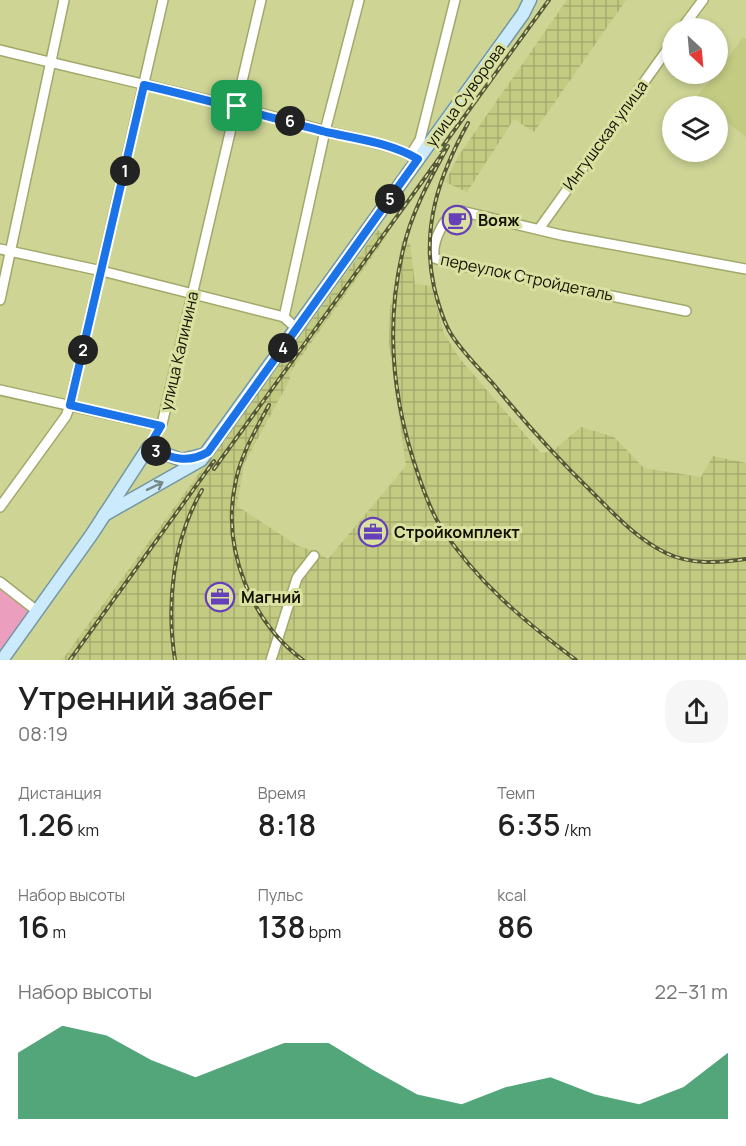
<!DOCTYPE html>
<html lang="ru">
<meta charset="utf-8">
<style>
:root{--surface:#fff;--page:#f6f6f6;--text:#222;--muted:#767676;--accent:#0b8043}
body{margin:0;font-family:Manrope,sans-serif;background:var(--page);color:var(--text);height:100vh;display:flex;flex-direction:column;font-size:22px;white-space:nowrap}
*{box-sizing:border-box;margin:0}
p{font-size:20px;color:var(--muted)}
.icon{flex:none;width:33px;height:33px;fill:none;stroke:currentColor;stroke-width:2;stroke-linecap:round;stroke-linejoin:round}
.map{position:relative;height:660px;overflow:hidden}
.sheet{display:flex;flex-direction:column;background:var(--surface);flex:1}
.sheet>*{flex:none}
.needle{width:39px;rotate:154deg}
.tools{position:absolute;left:662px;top:18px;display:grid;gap:12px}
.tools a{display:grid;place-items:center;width:66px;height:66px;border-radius:50%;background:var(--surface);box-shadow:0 3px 9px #0003;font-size:30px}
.pin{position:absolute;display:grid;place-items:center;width:51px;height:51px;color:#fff;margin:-26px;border-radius:12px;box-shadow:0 3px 9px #0006}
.km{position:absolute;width:30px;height:30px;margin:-15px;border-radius:50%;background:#222;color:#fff;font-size:16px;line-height:30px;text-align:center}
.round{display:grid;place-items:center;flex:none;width:63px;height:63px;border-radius:24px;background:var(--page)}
.summary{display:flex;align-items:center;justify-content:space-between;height:102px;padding:0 18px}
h1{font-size:33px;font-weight:600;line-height:45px}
.stats{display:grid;grid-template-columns:repeat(3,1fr);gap:9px;height:102px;padding:6px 18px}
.stats div{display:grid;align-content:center}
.stats b{font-size:30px;font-weight:600}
.stats small{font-size:16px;font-weight:400}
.stats p{font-size:16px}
.chart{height:168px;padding:12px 18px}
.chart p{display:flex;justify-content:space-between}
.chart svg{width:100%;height:108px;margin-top:6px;fill:var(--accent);opacity:.7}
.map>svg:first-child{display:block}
</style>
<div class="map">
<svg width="746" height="660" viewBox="0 0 746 660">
<defs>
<pattern id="industrial-grid" width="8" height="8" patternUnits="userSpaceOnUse" patternTransform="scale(1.5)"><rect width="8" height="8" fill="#c3ca82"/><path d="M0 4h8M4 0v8" fill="none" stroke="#a6ac6e"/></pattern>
</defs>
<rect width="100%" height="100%" fill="#cdd494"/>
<polygon fill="#c3ca82" points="743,37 746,39 746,137 717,114 717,106 708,106 696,97 717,74"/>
<g fill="url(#industrial-grid)">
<polygon points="567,0 626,0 534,132 514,119 467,192 445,182 459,155"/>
<polygon points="378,230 387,236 289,374 290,379 244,464 237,506 298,546 315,551 328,559 406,466 389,343 390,309 402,241 410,243 415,284 431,286 444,333 460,359 541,453 553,451 581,427 614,437 644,468 701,477 713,456 746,463 746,660 62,660"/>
</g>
<polygon fill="#ec9ebf" points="0,582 37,611 0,660"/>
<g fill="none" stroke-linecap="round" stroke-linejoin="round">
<g stroke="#a2a86a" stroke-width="12">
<g id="minor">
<polyline points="682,28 703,0"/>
<path d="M 0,50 C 106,76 213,99 318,129 C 352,139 387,142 418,159"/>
<polyline points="411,154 420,140 455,0"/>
<polyline points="539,229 672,43"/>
<polyline points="0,249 102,271 284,317 297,329"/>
<polyline points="0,300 64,0"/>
<path d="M 686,311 L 453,264 L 434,258 C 432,241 444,214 461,211 L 561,235 L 746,269"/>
<polyline points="284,317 325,131 359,0"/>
<polyline points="0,390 161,426"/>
<polyline points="148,448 162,424 261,0"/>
<polyline points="0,507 66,416 70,405 163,0"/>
<polyline points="0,582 37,611"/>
<polyline points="271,660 297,578 314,556"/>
</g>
</g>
<g stroke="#7396a4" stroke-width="15">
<g id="major">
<polyline points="104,515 201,460 523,14 530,0"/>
<polyline points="2,660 92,534 148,448 182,460 202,455"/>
</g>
</g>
<use href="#minor" stroke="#fff" stroke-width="9"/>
<use href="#major" stroke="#cbebfd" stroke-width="12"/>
<g stroke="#555836" stroke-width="4">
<g id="rail">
<path d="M 468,123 C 439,176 421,227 434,287 C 438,303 443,321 451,334 C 463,353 480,369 495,386 C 526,424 558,459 593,493 C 615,515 637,539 666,553 C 691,565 719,563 746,559"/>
<polyline points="440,150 549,0"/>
<path d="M 269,405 C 255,431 240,456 235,485 C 222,549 251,622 303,660"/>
<path d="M 214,469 L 448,146 C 430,179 411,213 403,250 C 385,326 393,404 419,477 C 425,494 431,512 441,527 C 476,581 525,622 576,660"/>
<polyline points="70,660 214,461"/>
<path d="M 175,660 C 166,603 173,540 202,490"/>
</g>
</g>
<use href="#rail" stroke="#dae1a1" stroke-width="1.5" stroke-dasharray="4.5" stroke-linecap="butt"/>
</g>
<defs><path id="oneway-shaft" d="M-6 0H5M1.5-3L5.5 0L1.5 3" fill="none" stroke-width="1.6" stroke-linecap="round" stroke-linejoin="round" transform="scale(1.5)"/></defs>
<use stroke="#77898b" href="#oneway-shaft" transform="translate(155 486) rotate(-26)"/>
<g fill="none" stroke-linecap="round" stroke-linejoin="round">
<g stroke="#fff" stroke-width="12">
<path id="route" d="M 144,85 C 205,99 265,116 326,132 C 358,139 390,143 418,159 L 208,452 C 186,465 170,457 148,448 L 161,426 L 70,405 Z"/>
</g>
<use href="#route" stroke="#1a73e8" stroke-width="8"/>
</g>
<defs>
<g id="cafe-ring" transform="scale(1.5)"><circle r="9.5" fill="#dae1a1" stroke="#6640b9" stroke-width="1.5"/><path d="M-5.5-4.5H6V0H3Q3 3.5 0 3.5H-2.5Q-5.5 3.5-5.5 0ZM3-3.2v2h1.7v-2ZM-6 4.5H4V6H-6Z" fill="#6640b9"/></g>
<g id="office-ring" transform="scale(1.5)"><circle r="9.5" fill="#dae1a1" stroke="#6640b9" stroke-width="1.5"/><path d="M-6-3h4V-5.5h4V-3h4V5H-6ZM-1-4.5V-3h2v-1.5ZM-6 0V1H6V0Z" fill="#6640b9"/></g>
</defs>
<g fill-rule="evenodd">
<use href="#cafe-ring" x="457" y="220"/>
<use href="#office-ring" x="373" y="532"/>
<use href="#office-ring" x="220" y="597"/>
</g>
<g text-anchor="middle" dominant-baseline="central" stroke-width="6" stroke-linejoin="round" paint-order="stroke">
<g font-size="16" fill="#101100" stroke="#dae1a1">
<text transform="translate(465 95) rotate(-54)">улица Суворова</text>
<text transform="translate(605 135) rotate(-54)">Ингушская улица</text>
<text transform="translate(527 277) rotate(12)">переулок Стройдеталь</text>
<text transform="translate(179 351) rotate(-77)">улица Калинина</text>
</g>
<g font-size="16" font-weight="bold" fill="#101100" stroke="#dae1a1" text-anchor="start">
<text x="478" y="220">Вояж</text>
<text x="394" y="532">Стройкомплект</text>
<text x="241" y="597">Магний</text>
</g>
</g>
</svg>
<div class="tools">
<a><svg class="needle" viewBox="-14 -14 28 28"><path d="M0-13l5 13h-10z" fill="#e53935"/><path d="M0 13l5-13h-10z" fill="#767676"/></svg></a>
<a><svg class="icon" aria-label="layers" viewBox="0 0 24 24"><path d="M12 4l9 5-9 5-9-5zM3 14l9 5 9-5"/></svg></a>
</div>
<div class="pin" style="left:237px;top:106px;background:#1e9e55"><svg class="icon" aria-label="arrive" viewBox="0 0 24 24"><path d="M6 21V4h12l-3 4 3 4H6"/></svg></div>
<b class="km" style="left:125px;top:171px">1</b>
<b class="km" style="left:83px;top:350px">2</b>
<b class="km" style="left:156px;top:451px">3</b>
<b class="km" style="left:283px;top:348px">4</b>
<b class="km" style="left:390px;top:199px">5</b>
<b class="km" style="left:290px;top:121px">6</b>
</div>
<section class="sheet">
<div class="summary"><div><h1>Утренний забег</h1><p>08:19</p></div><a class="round"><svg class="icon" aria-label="share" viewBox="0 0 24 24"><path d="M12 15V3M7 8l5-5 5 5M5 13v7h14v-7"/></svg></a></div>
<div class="stats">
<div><p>Дистанция</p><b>1.26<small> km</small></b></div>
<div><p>Время</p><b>8:18</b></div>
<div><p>Темп</p><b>6:35<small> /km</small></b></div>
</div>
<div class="stats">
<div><p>Набор высоты</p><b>16<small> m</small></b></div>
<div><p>Пульс</p><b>138<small> bpm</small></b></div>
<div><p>kcal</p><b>86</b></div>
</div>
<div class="chart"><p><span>Набор высоты</span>22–31 m</p>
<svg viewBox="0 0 160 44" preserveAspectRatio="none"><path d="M0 44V17L10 6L20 10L30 20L40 27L50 20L60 13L70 13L80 24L90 34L100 38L110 31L120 27L130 34L140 38L150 31L160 17V44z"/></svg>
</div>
</section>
